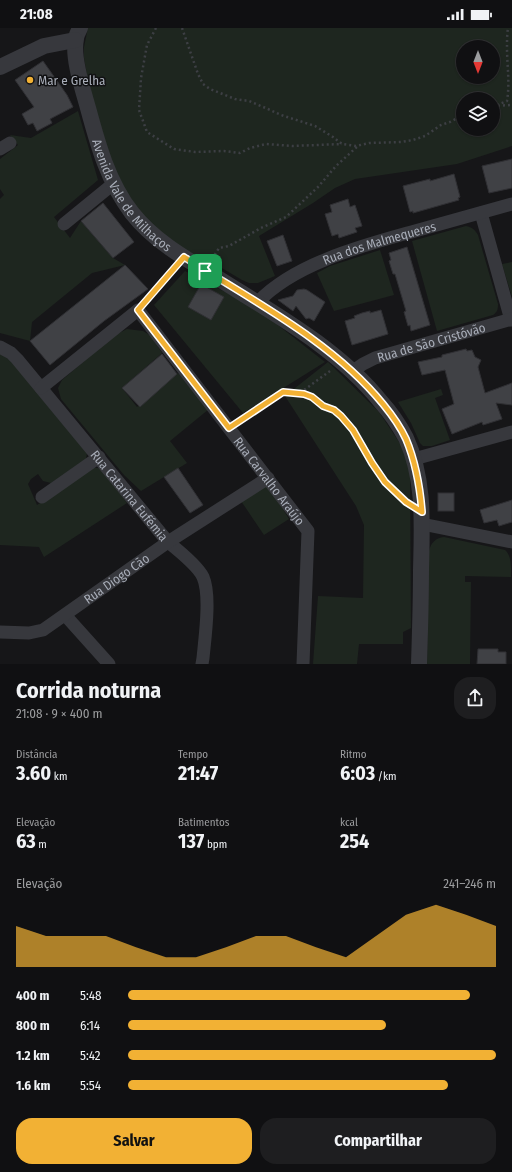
<!DOCTYPE html>
<html lang="pt">
<meta charset="utf-8">
<style>
:root{--surface:#101012;--page:#1e1e20;--text:#f1f3f6;--muted:#9c9d9f;--line:#303032;--accent:#f2b134}
body{margin:0;font-family:"Fira Sans Condensed",sans-serif;background:var(--page);color:var(--text);height:100vh;display:flex;flex-direction:column;font-size:15px;white-space:nowrap}
*{box-sizing:border-box;margin:0}
p{font-size:13px;color:var(--muted)}
.icon{flex:none;width:22px;height:22px;fill:none;stroke:currentColor;stroke-width:2;stroke-linecap:round;stroke-linejoin:round}
.map{position:relative;height:636px;overflow:hidden}
.panel{display:flex;flex-direction:column;background:var(--surface);flex:1}
.panel>*{flex:none}
.needle{width:26px;rotate:180deg}
.buttons{position:absolute;left:456px;top:12px;display:grid;gap:8px}
.buttons a{display:grid;place-items:center;width:44px;height:44px;border-radius:50%;background:var(--surface);box-shadow:0 1px 3px #0004,0 0 0 1px var(--line);font-size:20px}
.pin{position:absolute;display:grid;place-items:center;width:34px;height:34px;color:#fff;margin:-17px;border-radius:8px;box-shadow:0 2px 6px #0006}
.round{display:grid;place-items:center;flex:none;width:42px;height:42px;border-radius:16px;background:var(--page)}
.summary{display:flex;align-items:center;justify-content:space-between;height:68px;padding:0 16px}
h1{font-size:22px;font-weight:700;line-height:30px}
.stats{display:grid;grid-template-columns:repeat(3,1fr);gap:6px;height:68px;padding:4px 16px}
.stats div{display:grid;align-content:center}
.stats b{font-size:20px;font-weight:700}
.stats small{font-size:11px;font-weight:400}
.stats p{font-size:11px}
.chart{height:112px;padding:8px 16px}
.chart p{display:flex;justify-content:space-between}
.chart svg{width:100%;height:72px;margin-top:4px;fill:var(--accent);opacity:.7}
.cta{display:flex;gap:8px;margin-top:auto;padding:8px 16px}
.cta a{flex:1;height:46px;border-radius:16px;background:var(--accent);color:#111;font-size:16px;font-weight:700;line-height:46px;text-align:center}
.cta a+a{background:var(--page);color:var(--text)}
ul{padding:0 16px;list-style:none;font-size:13px}
li{display:grid;grid-template-columns:64px 48px 1fr;align-items:center;height:30px}
li i{height:10px;border-radius:5px;background:var(--accent)}
.status{display:flex;justify-content:space-between;align-items:center;height:28px;padding:0 20px;background:var(--surface);direction:ltr}
.status svg{height:11px;fill:currentColor}
.map>svg:first-child{display:block}
</style>
<div class="status"><b>21:08</b><svg viewBox="0 0 49 12"><path d="M0 12V9h3v3zM5 12V6h3v6zM10 12V3h3v9zM15 12V0h3v12zM26 1h20v11H26zM47 4h2v5h-2z"/></svg></div>
<div class="map">
<svg width="512" height="636" viewBox="0 0 512 636">
<rect width="100%" height="100%" fill="#161618"/>
<g fill="#1e261f" fill-rule="evenodd">
<path d="M 88,0 L 512,0 L 512,118 L 457,136 L 355,151 L 335,160 L 313,175 L 259,208 L 275,248 L 258,255 L 249,255 L 242,252 L 215,236 L 199,231 L 169,211 L 141,186 L 122,157 L 110,129 L 89,59 L 84,30 L 84,19 ZM 463,19 L 493,19 L 493,49 L 463,49 ZM 463,71 L 493,71 L 493,101 L 463,101 Z"/>
<polygon points="78,83 98,152 54,189 70,210 81,193 113,230 125,237 92,245 32,294 30,313 0,305 0,171 4,167 0,161 0,131 18,117 10,107 31,110"/>
<path d="M 466,198 C 472,199 475,202 478,207 L 498,276 C 498,282 497,284 493,287 L 437,303 L 412,213 Z"/>
<polygon points="380,222 394,267 334,283 317,245 330,238"/>
<polygon points="512,234 512,269 502,236"/>
<polygon points="185,243 256,280 325,334 243,385 154,277"/>
<polygon points="127,301 143,303 151,308 162,325 122,360 137,379 178,345 209,381 170,413 187,435 141,463 124,447 61,371 58,360 62,352 115,307"/>
<polygon points="0,326 10,332 87,425 86,431 51,455 43,453 38,446 31,451 28,456 37,477 92,440 99,440 102,441 127,475 44,529 39,519 0,517"/>
<polygon points="328,334 379,384 405,423 410,440 411,600 403,604 403,616 359,616 357,636 313,636 318,568 363,570 364,497 356,478 285,368"/>
<polygon points="441,361 443,367 435,370 450,412 432,418 423,418 420,415 411,395 398,374"/>
<polygon points="264,457 270,460 289,491 264,507 241,473"/>
<path d="M 444,509 L 505,522 C 512,528 511,539 511,549 L 465,548 L 465,554 L 471,554 L 470,636 L 427,636 L 429,523 C 431,515 435,510 444,509 Z"/>
</g>
<g fill="#404145" stroke="#303034">
<polygon points="43,33 67,67 73,79 50,91 52,95 37,103 33,95 28,97 22,86 34,79 15,52"/>
<polygon points="512,131 512,160 489,165 482,138"/>
<polygon points="454,146 460,169 458,170 459,172 413,185 413,183 410,184 403,158 430,151 430,153"/>
<polygon points="348,171 350,179 355,177 362,198 355,200 357,204 339,210 338,206 332,208 325,186 332,184 330,177"/>
<polygon points="103,175 134,214 113,230 81,193"/>
<polygon points="283,207 292,233 277,238 267,213"/>
<polygon points="407,219 430,297 411,303 410,297 408,298 404,284 406,283 395,246 393,246 389,233 391,232 389,225"/>
<polygon points="125,237 148,261 104,293 50,337 30,313"/>
<polygon points="201,256 224,269 211,292 188,279"/>
<polygon points="304,261 307,262 325,274 314,293 309,290 306,291 296,278 293,283 278,272 293,268 297,262"/>
<polygon points="381,282 388,306 352,317 345,293 355,290 354,288 362,285 370,283 370,285"/>
<polygon points="466,321 467,323 472,322 475,329 481,332 478,339 485,365 512,355 512,377 496,375 502,391 483,397 482,394 452,406 442,381 454,376 445,342 422,347 418,334 442,329 442,327"/>
<polygon points="162,326 177,346 140,379 122,360"/>
<polygon points="178,440 203,477 190,485 164,449"/>
<rect x="438" y="465" width="16" height="18"/>
<polygon points="512,472 512,494 499,498 497,492 484,495 480,482"/>
<polygon points="478,621 498,621 498,624 506,624 506,636 477,636"/>
</g>
<g fill="none" stroke-linecap="round" stroke-linejoin="round">
<g stroke="#3d3f44" stroke-width="2.5" stroke-dasharray="2 3" stroke-linecap="butt">
<polyline points="156,0 147,17 141,50 139,82 147,104 174,121 195,124 224,123 240,125 250,120 266,116 292,118 342,116"/>
<polyline points="182,0 198,46 203,56 210,61 235,71 249,73 268,81 281,87 315,98 333,109 342,116 356,118 369,115 401,114 413,112 425,108 441,97 450,94 463,87"/>
<path d="M 497,77 L 507,73 C 510,55 507,37 507,19 C 507,13 507,6 508,0"/>
<polyline points="493,78 512,77"/>
<polyline points="212,231 219,220 229,218 261,200 286,189 318,159 336,138 359,117"/>
<polyline points="146,272 174,240"/>
<path d="M 294,364 C 308,366 310,369 321,377 C 328,382 336,382 342,389 C 355,403 362,420 372,435 C 382,450 393,463 406,474"/>
<polyline points="238,393 283,364 294,364 304,362 330,343"/>
</g>
<g stroke="#37383d" stroke-width="13">
<polyline points="0,121 10,115"/>
<polyline points="481,185 511,292"/>
<polyline points="64,196 113,156"/>
<path id="s1" d="M 257,275 C 294,235 365,217 415,203 C 448,194 480,185 512,176"/>
<path id="s2" d="M 0,319 L 11,325 L 17,331 L 168,514 C 178,522 198,538 203,549 C 211,567 205,609 203,630 L 202,636"/>
<path id="s3" d="M 353,343 L 363,336 L 375,330 L 512,291"/>
<path id="s4" d="M 41,360 L 138,282 L 308,503 L 303,636"/>
<polyline points="414,431 512,404"/>
<polyline points="42,469 99,429"/>
<polyline points="422,496 512,514"/>
<polyline points="65,587 109,636"/>
<path id="s5" d="M 0,604 L 29,605 L 43,602 L 168,514 L 268,450"/>
</g>
<g stroke="#37383d" stroke-width="16">
<path id="s6" d="M 80,0 C 79,3 76,7 76,11 C 72,29 83,62 88,80 C 98,117 108,154 132,185 C 154,213 186,231 216,249 C 273,285 339,321 381,374 C 391,385 399,397 406,410 C 425,451 422,497 421,542 C 421,573 420,605 419,636"/>
<polyline points="0,39 44,18 75,12"/>
</g>
</g>
<g fill="none" stroke-linecap="round" stroke-linejoin="round">
<g stroke="#fff" stroke-width="8">
<path id="route" d="M 184,229 C 251,272 332,313 383,376 C 392,387 400,398 406,411 C 416,435 420,459 422,484 L 406,474 L 385,454 L 372,435 L 353,402 L 341,388 L 334,382 L 323,378 L 312,369 L 304,366 L 283,364 L 229,400 L 138,282 Z"/>
</g>
<use href="#route" stroke="#f2b134" stroke-width="5"/>
</g>
<circle fill="#f2b134" stroke="#111113" stroke-width="1.5" cx="30" cy="52" r="4"/>
<g text-anchor="middle" dominant-baseline="central" stroke-width="3" stroke-linejoin="round" paint-order="stroke">
<g font-size="13" fill="#a8adb8" stroke="#111113" text-anchor="start">
<text x="38" y="52">Mar e Grelha</text>
</g>
<g font-size="13" fill="#a8adb8" stroke="#111113">
<text stroke="none"><textPath href="#s6" startOffset="182">Avenida Vale de Milhaços</textPath></text>
<text stroke="none"><textPath href="#s1" startOffset="138">Rua dos Malmequeres</textPath></text>
<text stroke="none"><textPath href="#s3" startOffset="84">Rua de São Cristóvão</textPath></text>
<text stroke="none"><textPath href="#s4" startOffset="340">Rua Carvalho Araújo</textPath></text>
<text stroke="none"><textPath href="#s2" startOffset="198">Rua Catarina Eufémia</textPath></text>
<text stroke="none"><textPath href="#s5" startOffset="133">Rua Diogo Cão</textPath></text>
</g>
</g>
</svg>
<div class="buttons">
<a><svg class="needle" viewBox="-14 -14 28 28"><path d="M0-13l5 13h-10z" fill="#e53935"/><path d="M0 13l5-13h-10z" fill="#9c9d9f"/></svg></a>
<a><svg class="icon" aria-label="layers" viewBox="0 0 24 24"><path d="M12 4l9 5-9 5-9-5zM3 14l9 5 9-5"/></svg></a>
</div>
<div class="pin" style="left:205px;top:243px;background:#1e9e55"><svg class="icon" aria-label="arrive" viewBox="0 0 24 24"><path d="M6 21V4h12l-3 4 3 4H6"/></svg></div>
</div>
<section class="panel">
<div class="summary"><div><h1>Corrida noturna</h1><p>21:08 · 9 × 400 m</p></div><a class="round"><svg class="icon" aria-label="share" viewBox="0 0 24 24"><path d="M12 15V3M7 8l5-5 5 5M5 13v7h14v-7"/></svg></a></div>
<div class="stats">
<div><p>Distância</p><b>3.60<small> km</small></b></div>
<div><p>Tempo</p><b>21:47</b></div>
<div><p>Ritmo</p><b>6:03<small> /km</small></b></div>
</div>
<div class="stats">
<div><p>Elevação</p><b>63<small> m</small></b></div>
<div><p>Batimentos</p><b>137<small> bpm</small></b></div>
<div><p>kcal</p><b>254</b></div>
</div>
<div class="chart"><p><span>Elevação</span>241–246 m</p>
<svg viewBox="0 0 160 44" preserveAspectRatio="none"><path d="M0 44V19L10 25L20 25L30 25L40 32L50 38L60 38L70 32L80 25L90 25L100 32L110 38L120 25L130 12L140 6L150 12L160 19V44z"/></svg>
</div>
<ul>
<li><b>400 m</b>5:48<i style="width:93%"></i></li>
<li><b>800 m</b>6:14<i style="width:70%"></i></li>
<li><b>1.2 km</b>5:42<i style="width:100%"></i></li>
<li><b>1.6 km</b>5:54<i style="width:87%"></i></li>
</ul>
<div class="cta"><a>Salvar</a><a>Compartilhar</a></div>
</section>
